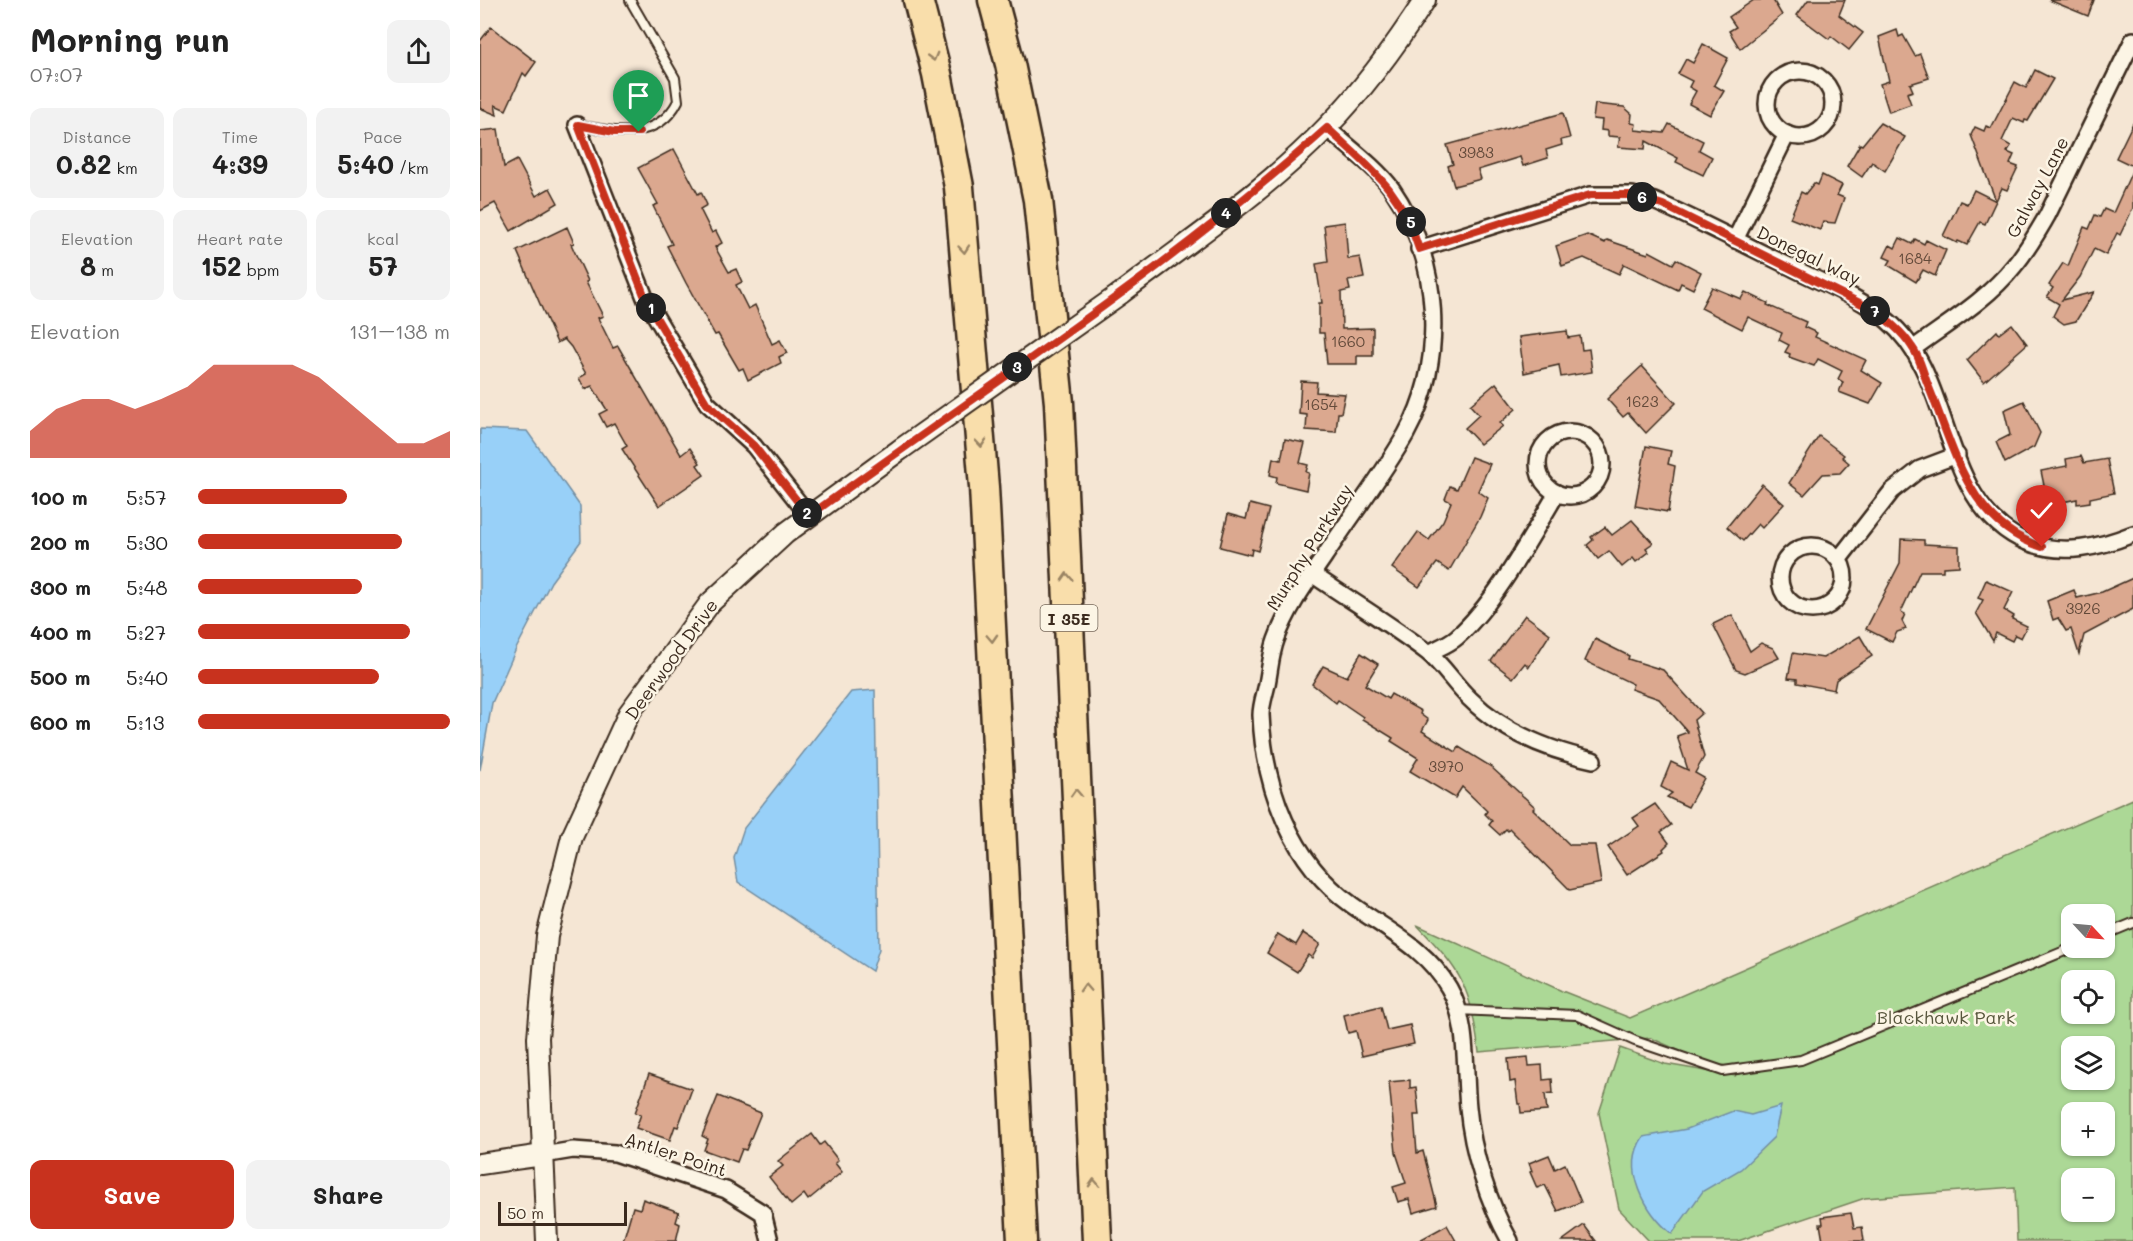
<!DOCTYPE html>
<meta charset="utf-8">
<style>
:root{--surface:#fff;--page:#f2f2f2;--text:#222;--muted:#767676;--accent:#c8321e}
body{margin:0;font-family:Mali,sans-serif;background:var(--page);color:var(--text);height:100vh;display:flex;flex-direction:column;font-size:22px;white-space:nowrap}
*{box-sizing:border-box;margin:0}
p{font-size:20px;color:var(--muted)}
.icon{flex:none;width:33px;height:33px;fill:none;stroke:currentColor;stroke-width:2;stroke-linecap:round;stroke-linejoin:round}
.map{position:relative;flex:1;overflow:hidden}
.drawer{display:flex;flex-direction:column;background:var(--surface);width:480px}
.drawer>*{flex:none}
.needle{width:39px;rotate:116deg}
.tools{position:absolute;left:1581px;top:904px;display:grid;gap:12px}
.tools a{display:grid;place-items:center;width:54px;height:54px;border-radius:12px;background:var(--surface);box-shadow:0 2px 4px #0004;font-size:30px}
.scale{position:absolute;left:18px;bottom:15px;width:129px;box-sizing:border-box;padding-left:6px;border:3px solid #3b2a1e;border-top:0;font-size:16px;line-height:21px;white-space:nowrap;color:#3b2a1e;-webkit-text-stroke:4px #fcf5e5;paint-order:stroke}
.pin{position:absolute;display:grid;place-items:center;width:51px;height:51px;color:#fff;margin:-62px -26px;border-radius:50% 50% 50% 0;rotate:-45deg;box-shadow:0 0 6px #0007}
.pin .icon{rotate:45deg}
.km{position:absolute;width:30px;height:30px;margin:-15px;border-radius:50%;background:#222;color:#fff;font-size:16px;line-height:30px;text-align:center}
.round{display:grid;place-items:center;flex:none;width:63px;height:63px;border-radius:12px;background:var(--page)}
.head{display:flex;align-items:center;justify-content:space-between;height:102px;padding:0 30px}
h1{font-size:33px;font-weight:700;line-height:45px}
.figures{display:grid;grid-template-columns:repeat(3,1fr);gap:9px;height:102px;padding:6px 30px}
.figures div{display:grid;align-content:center;border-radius:12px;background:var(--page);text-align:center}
.figures b{font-size:26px;font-weight:700}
.figures small{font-size:16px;font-weight:400}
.figures p{font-size:16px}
.chart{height:168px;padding:12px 30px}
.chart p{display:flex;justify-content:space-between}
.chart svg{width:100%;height:108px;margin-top:6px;fill:var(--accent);opacity:.7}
.button{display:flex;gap:12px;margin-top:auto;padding:12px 30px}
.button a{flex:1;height:69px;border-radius:12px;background:var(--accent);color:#fff;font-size:24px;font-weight:700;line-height:69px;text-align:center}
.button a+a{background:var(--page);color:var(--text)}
ul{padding:0 30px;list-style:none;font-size:20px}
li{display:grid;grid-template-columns:96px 72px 1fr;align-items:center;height:45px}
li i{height:15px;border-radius:8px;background:var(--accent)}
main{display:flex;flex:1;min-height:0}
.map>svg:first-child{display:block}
</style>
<main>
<section class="drawer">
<div class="head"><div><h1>Morning run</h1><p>07:07</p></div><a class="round"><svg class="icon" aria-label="share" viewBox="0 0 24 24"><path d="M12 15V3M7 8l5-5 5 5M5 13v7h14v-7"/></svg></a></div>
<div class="figures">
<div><p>Distance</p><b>0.82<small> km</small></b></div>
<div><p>Time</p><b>4:39</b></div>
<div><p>Pace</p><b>5:40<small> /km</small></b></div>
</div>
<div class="figures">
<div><p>Elevation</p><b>8<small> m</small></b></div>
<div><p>Heart rate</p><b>152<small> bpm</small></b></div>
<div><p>kcal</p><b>57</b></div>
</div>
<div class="chart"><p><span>Elevation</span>131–138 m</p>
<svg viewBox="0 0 160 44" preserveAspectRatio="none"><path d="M0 44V33L10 24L20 20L30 20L40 24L50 20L60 15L70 6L80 6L90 6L100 6L110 11L120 20L130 29L140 38L150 38L160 33V44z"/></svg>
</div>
<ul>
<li><b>100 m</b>5:57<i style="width:59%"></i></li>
<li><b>200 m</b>5:30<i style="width:81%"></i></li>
<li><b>300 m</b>5:48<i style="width:65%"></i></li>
<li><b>400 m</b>5:27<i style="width:84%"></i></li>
<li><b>500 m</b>5:40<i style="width:72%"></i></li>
<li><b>600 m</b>5:13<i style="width:100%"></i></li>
</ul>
<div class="button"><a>Save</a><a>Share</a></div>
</section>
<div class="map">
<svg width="1653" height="1241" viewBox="0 0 1653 1241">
<rect width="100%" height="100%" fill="#f5e6d4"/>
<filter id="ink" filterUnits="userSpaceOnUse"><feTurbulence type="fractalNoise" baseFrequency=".0167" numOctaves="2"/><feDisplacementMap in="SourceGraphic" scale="12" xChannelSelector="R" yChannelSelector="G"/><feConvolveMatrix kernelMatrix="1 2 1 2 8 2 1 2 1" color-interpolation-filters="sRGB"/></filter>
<g filter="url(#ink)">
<path fill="#acd896" stroke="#74815a" stroke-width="1.5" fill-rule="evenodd" d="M 1653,799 L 1653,1241 L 1537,1241 L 1535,1187 L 1385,1198 L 1258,1241 L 1169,1241 L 1139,1209 L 1119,1113 L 1140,1048 L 1185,1064 L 1256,1076 L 1171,1038 L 999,1052 C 990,986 983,973 937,925 L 1082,991 L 1150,1018 ZM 1592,915 L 1624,915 L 1624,948 L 1592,948 ZM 1592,981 L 1624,981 L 1624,1014 L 1592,1014 ZM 1592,1047 L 1624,1047 L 1624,1080 L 1592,1080 ZM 1592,1113 L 1624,1113 L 1624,1146 L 1592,1146 ZM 1592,1179 L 1624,1179 L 1624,1212 L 1592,1212 Z"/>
<g fill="#98d0f8" stroke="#738ea1" stroke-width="1.5">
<polygon points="0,429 47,431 100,506 101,541 71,582 36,649 12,703 0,770"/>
<polygon points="395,690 399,949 392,971 258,882 254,858 264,828 371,692"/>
<path d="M 1301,1106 L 1294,1137 L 1261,1169 L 1223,1191 L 1192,1234 C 1166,1213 1141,1169 1163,1137 L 1207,1129 L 1253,1111 L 1271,1115 Z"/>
</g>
<g fill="#dba88f" stroke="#3b2a1e" stroke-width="1.5">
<polygon points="1274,0 1293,0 1302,15 1260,49 1249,31 1256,27 1249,17"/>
<polygon points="1328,0 1365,0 1359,15 1383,33 1369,50 1351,36 1349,39 1317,15"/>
<polygon points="1569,0 1614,0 1608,16"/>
<polygon points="11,27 56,62 46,76 43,73 26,110 15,105 17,115 0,108 0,41"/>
<polygon points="1417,30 1419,37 1423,35 1435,56 1440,54 1449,78 1430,84 1433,91 1427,93 1431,104 1409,112 1400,84 1409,81 1399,37"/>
<polygon points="1223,44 1248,58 1234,85 1244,91 1230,115 1209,104 1216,91 1209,87 1212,81 1198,74 1206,59 1213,63"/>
<polygon points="1555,70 1573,79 1548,121 1545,120 1544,123 1533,118 1522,141 1531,146 1527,152 1534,155 1530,164 1538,167 1527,190 1522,188 1505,224 1500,222 1487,245 1478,241 1477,243 1463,236 1480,201 1487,204 1494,190 1516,201 1491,135 1495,127 1504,131 1506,126 1511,128 1535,82 1546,88"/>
<polygon points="1115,104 1144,107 1152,114 1151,123 1156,124 1155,130 1184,133 1189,124 1223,141 1219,150 1232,157 1223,175 1196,162 1198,158 1166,141 1165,149 1138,147 1140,137 1128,136 1128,131 1121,130 1122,120 1113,119"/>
<polygon points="1083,113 1090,138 1081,140 1082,145 1066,150 1068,158 1043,166 1040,157 998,170 1001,179 974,186 968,166 973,164 967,145"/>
<polygon points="1400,123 1425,137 1405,171 1392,162 1382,177 1367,166 1380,144 1382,145"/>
<polygon points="1653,123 1653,166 1636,158"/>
<polygon points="18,129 24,167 37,160 56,196 70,188 78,203 31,231 15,203 0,211 0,131"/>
<polygon points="194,149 218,194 221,192 227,205 220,209 232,233 236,231 242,243 235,247 249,272 256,269 262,282 256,285 268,309 275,305 292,344 300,340 307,353 299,357 301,363 268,380 263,368 259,370 238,334 235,335 206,283 187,246 192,244 173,206 178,204 158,168"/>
<polygon points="1653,169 1653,208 1640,235 1637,233 1626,255 1614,249 1600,277 1582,300 1614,292 1596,321 1584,324 1573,316 1579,304 1567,297 1573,288 1569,285 1583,263 1588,266 1604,227 1609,229 1615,215 1620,217 1624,209 1633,213"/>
<polygon points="1342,175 1362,185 1357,195 1364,198 1355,223 1343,222 1340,230 1310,218 1321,192 1325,194 1334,183 1338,185"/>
<polygon points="865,222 868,259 880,257 884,278 868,281 870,290 861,292 862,329 893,328 893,356 877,356 877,364 847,364 844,333 839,333 839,303 842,303 836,264 848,262 844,225"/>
<polygon points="87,227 94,243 91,244 108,281 106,282 123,316 118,318 133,348 138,346 201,455 210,448 220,463 217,465 224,475 179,506 142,449 147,446 134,423 126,427 119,414 127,410 112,386 105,389 99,378 106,374 91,347 84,339 77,343 37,251"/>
<polygon points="1107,235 1125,243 1127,240 1168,254 1169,251 1193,264 1196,259 1221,272 1213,289 1201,283 1198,290 1144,264 1139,274 1104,258 1082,266 1076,246"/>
<polygon points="1420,238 1432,244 1435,239 1444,244 1446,240 1466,250 1455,276 1443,270 1436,282 1408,265 1411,260 1404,257 1410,245 1415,248"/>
<polygon points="1232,287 1261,299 1265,292 1288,303 1287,305 1326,322 1324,327 1337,333 1335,337 1386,360 1381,370 1402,383 1390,404 1359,392 1363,382 1358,379 1362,371 1338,359 1334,366 1309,357 1310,354 1305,352 1309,345 1299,340 1302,333 1268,317 1262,329 1221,308"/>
<polygon points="1532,324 1547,344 1504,382 1487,360 1517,331 1519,334"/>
<polygon points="1087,331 1088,338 1100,336 1102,350 1109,349 1112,372 1081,377 1079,365 1044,373 1039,337"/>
<polygon points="1162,366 1196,403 1166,433 1148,413 1143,417 1127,399"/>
<polygon points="821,381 837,382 836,392 865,394 861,413 858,413 856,432 826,430 827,415 819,414"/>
<polygon points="1016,383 1036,409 1020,423 1023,426 1000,444 985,428 999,415 990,405"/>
<polygon points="1544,401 1560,433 1554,447 1525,463 1516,442 1530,435 1524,410"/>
<polygon points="1339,436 1364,455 1362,457 1369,463 1360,473 1343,474 1324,495 1309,483"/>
<polygon points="805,439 825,443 820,463 828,465 826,472 829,473 826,490 796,483 797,477 790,475 793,458 801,460"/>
<polygon points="1166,446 1191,451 1188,464 1195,466 1188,512 1155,506"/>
<polygon points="1601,456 1604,463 1627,459 1634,493 1610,498 1610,502 1597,504 1597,499 1568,505 1561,471 1587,466 1586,459"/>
<polygon points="991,457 1010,464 998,491 1008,498 1000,517 969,571 957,563 939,587 912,568 938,532 949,540 963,521 971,502 965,499 970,486 977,489"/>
<polygon points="1282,484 1304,504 1282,528 1278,524 1263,541 1247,527"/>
<polygon points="770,504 789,509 778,551 772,549 771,555 740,547 748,514 766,519"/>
<polygon points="1152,520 1173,543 1166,548 1169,552 1156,562 1153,558 1142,567 1129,551 1118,559 1107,545 1113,540 1111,537 1125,527 1132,535"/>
<polygon points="1421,539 1444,540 1444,544 1479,546 1479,566 1463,567 1463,571 1440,571 1421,612 1425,614 1422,621 1426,629 1417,632 1412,642 1386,629 1420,563"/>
<polygon points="1653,578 1653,609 1604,635 1599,654 1591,629 1586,631 1578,618 1573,620 1567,601 1594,590 1597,598 1622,592"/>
<polygon points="1506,580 1533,592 1524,610 1534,616 1532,619 1547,626 1541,638 1535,635 1532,641 1516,633 1513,641 1496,613 1503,600 1498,598"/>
<polygon points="1045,615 1070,634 1049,667 1045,663 1033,678 1011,661"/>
<polygon points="1252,615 1270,651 1281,643 1293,648 1299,658 1265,673 1256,670 1233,624"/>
<polygon points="1380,636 1392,656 1356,680 1354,690 1317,683 1317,679 1308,678 1313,653 1343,658"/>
<polygon points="1115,639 1149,656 1148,659 1183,670 1222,713 1214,720 1224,757 1215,773 1224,778 1208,807 1187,797 1192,793 1181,787 1191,762 1208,770 1197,736 1208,732 1179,699 1151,689 1153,684 1105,661"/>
<polygon points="881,653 898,664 885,685 908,699 911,694 941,711 940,714 948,720 942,731 976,752 979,747 1010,766 1055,807 1053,809 1090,845 1115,845 1121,883 1090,890 1030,829 1028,831 1026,829 1020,835 1009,825 1012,821 1005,814 1007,811 982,787 975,798 930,771 938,758 911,741 913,738 882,719 883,717 858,700 856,703 832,684 843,666 867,677"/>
<polygon points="1175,804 1191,825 1181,832 1189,843 1183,849 1184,851 1147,875 1128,847 1159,826 1153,818"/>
<polygon points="823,933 840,944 832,958 828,955 817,972 787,953 798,934 816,945"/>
<polygon points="901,1006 907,1030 930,1025 934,1044 882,1056 876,1031 868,1033 864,1015"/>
<polygon points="1048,1057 1049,1066 1062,1065 1063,1080 1072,1079 1073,1093 1065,1094 1067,1111 1041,1113 1040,1104 1038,1104 1035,1081 1030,1082 1028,1059"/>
<polygon points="169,1074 212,1089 198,1127 195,1126 190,1140 156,1128 161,1114 155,1113"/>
<polygon points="930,1080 930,1088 936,1087 939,1115 934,1115 937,1153 943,1151 957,1206 933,1213 929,1199 918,1202 913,1187 926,1183 916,1153 909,1082"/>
<polygon points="238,1096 281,1113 266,1150 262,1149 257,1162 224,1150 228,1139 222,1136"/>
<polygon points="332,1134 340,1145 344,1142 358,1160 355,1163 362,1172 328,1200 324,1194 311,1205 289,1177 303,1166 298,1161"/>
<polygon points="1069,1155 1075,1169 1085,1164 1101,1202 1078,1211 1065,1185 1057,1188 1050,1172 1052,1171 1049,1163"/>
<polygon points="163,1199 199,1212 196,1222 200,1224 196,1241 143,1241 153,1207 160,1209"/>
<polygon points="1371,1213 1374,1228 1382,1227 1384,1241 1343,1241 1340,1224 1343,1224 1342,1217"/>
<polygon points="967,1225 976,1241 938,1241"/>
<polygon points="1104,1225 1116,1241 1082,1241"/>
</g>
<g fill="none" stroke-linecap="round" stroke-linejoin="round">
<g stroke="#3b2a1e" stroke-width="12">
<g id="service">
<path d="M 97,125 C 135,132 177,142 198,101 L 195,78 L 150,0"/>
<polyline points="1624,935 1653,923"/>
<polyline points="977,1010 1097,1015 1155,1041 1243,1071 1321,1060 1592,948"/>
</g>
</g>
<g stroke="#3b2a1e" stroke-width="20">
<g id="minor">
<circle cx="1320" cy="104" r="33"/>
<polyline points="97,125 166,300 227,403 274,446 329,516"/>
<path d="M 847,128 C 867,146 897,168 912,189 C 960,258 967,360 926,434 C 902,476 871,516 844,557 C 826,583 807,609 796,640 C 791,653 790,669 787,684 C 785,694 781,705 781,715 C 784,787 811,862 872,905 C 907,930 947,949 969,988 C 989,1023 984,1068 988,1107 C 992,1152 1008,1202 1030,1241"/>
<polyline points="1255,240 1307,134"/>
<path d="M 939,249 L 1110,195 L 1152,195 L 1174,201 C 1221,221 1266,246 1313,268 C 1345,284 1381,297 1408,321 C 1476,377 1458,505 1547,542 C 1583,556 1618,548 1653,534"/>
<path d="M 1434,348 C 1468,323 1507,300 1534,266 C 1547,251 1557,233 1567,216 L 1653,40"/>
<circle cx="1090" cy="464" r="32"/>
<circle cx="1332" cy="578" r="32"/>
<polyline points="1359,559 1412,491 1440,469 1477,455"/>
<path d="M 832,574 C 870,600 910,624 947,652 C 963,665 975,685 990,699 C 1023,732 1068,750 1113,760"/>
<path d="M 949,653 C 958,648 969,644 977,637 C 1016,602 1050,538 1077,493"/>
<polyline points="63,1155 93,1150 135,1153 246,1190 283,1213 290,1241"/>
</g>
</g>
<g stroke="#3b2a1e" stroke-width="24">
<g id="tertiary">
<path d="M 640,294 C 709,241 786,191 847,127 C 884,89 916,45 945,0"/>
<polyline points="0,1164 63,1155"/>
<polyline points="67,1241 58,1038 67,936 92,837 149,713 230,603 306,533 421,449"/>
</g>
</g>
<g stroke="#3b2a1e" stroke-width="33">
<g id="motorway">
<polyline points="438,0 457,74 479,187 504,487 542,1241"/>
<polyline points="513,0 530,64 558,200 579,403 617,1241"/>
</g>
</g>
<use href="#service" stroke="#fcf5e5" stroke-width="8"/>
<use href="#minor" stroke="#fcf5e5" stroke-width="15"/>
<use href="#tertiary" stroke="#fcf5e5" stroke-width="20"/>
<use href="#motorway" stroke="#f9deab" stroke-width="28"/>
<g stroke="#3b2a1e" stroke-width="24" stroke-linecap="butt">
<polyline id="tertiary-bridge" points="421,449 640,294"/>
</g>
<use href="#tertiary-bridge" stroke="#fcf5e5" stroke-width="20"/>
</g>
<defs><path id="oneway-chevron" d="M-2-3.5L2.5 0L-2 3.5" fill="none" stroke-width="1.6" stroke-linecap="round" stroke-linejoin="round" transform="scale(1.5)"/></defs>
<g stroke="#9a8464">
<use href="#oneway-chevron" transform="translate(453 57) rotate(75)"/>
<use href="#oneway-chevron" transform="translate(484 249) rotate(85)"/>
<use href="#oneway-chevron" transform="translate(501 443) rotate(85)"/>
<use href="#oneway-chevron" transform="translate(587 577) rotate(-93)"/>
<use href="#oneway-chevron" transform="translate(512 638) rotate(87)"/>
<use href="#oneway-chevron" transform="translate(596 793) rotate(-93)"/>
<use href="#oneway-chevron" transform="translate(605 988) rotate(-93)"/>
<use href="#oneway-chevron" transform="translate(614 1183) rotate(-93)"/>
</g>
</g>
<g fill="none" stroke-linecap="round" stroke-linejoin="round" filter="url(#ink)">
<g stroke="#fff" stroke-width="12">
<path id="route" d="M 159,132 L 134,132 L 98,125 L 166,300 L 227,404 L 274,446 L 329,516 C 503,389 686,272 847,128 C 892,170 920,188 939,249 L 1110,195 L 1152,195 L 1183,205 L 1392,309 C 1407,320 1422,331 1432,347 C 1440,357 1443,373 1448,385 C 1475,450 1488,523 1562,547"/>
</g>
<use href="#route" stroke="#c8321e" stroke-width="8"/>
</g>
<g text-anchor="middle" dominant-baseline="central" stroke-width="5" stroke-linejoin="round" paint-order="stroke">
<g font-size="15" fill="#634a3a">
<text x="996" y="152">3983</text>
<text x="1435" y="258">1684</text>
<text x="868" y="341">1660</text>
<text x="1162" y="401">1623</text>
<text x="841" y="404">1654</text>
<text x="1603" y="608">3926</text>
<text x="966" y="766">3970</text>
</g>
<rect fill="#fcf5e5" stroke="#75675a" stroke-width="1.5" x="560.5" y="605" width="57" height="26" rx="4.5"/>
<g font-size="16" font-weight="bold" fill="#3b2a1e">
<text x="589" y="618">I 35E</text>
</g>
<g font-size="18" fill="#3b2a1e" stroke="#fcf5e5">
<text transform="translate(1557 187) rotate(-62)">Galway Lane</text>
<text transform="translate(1329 255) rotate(26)">Donegal Way</text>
<text transform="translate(829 547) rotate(-58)">Murphy Parkway</text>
<text transform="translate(191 659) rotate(-54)">Deerwood Drive</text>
<text transform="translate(196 1154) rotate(18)">Antler Point</text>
</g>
<g font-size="18" fill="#57563c" stroke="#fcf5e5">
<text x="1466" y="1017">Blackhawk Park</text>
</g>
</g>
</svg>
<div class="tools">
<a><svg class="needle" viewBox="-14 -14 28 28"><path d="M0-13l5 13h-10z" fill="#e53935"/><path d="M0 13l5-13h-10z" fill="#767676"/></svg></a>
<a><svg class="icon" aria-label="locate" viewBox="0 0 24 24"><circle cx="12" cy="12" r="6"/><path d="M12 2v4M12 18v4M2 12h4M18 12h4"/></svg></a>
<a><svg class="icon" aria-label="layers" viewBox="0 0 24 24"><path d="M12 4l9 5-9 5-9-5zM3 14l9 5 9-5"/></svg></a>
<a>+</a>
<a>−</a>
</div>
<div class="scale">50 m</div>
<div class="pin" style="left:159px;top:132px;background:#1e9e55"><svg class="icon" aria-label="arrive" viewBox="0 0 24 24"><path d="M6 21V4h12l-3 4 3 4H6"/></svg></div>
<div class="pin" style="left:1562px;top:547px;background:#d93025"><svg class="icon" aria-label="check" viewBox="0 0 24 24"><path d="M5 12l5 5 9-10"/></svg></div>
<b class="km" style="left:171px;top:308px">1</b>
<b class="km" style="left:327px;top:513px">2</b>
<b class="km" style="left:537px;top:367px">3</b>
<b class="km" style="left:746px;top:213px">4</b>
<b class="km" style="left:931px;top:222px">5</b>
<b class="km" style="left:1162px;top:197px">6</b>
<b class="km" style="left:1395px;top:311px">7</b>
</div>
</main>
